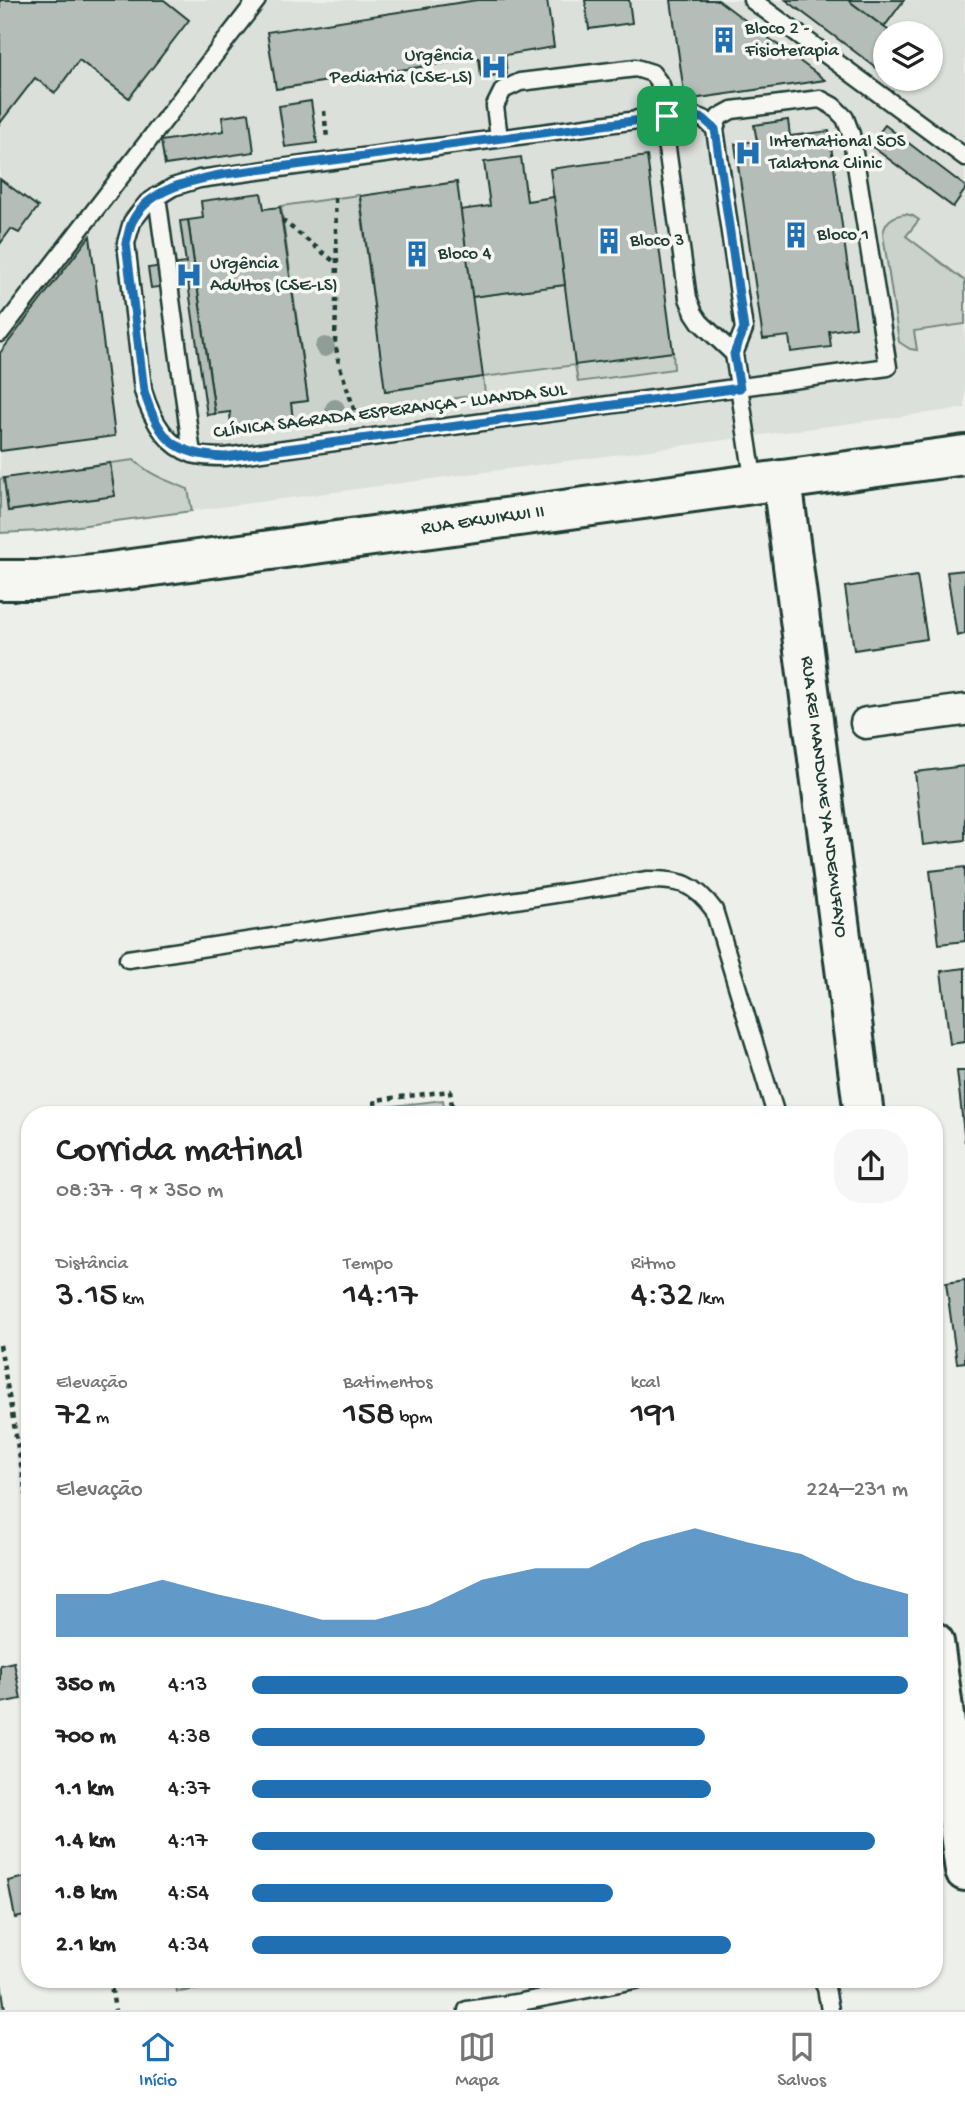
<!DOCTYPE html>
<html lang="pt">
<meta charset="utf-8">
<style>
:root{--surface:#fff;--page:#f6f6f6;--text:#222;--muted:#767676;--line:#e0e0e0;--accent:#1f6fb2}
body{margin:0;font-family:"Gochi Hand",sans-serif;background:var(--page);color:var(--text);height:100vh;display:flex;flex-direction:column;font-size:26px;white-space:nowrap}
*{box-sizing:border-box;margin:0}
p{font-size:23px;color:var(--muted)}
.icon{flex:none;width:38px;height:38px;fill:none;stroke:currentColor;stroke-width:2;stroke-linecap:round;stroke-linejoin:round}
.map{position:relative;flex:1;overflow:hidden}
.sheet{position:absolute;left:21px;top:1106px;width:922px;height:882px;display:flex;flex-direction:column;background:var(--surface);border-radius:28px;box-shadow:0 2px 5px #0004}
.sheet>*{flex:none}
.tools{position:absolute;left:873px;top:21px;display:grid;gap:14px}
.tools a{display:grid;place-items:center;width:70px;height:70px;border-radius:50%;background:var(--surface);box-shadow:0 2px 5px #0004;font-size:35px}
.pin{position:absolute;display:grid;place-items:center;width:60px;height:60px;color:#fff;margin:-30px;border-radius:14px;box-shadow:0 4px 10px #0006}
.round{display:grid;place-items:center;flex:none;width:74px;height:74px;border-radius:28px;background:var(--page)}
.overview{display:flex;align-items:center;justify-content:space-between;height:119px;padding:0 35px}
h1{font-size:38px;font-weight:600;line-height:52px}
.stats{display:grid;grid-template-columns:repeat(3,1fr);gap:10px;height:119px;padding:7px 35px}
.stats div{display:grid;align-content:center}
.stats b{font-size:35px;font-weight:600}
.stats small{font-size:19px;font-weight:400}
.stats p{font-size:19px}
.chart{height:196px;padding:14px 35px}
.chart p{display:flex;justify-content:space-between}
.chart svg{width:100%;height:126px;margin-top:7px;fill:var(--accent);opacity:.7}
ul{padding:0 35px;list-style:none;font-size:23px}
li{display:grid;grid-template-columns:112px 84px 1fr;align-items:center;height:52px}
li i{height:18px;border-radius:9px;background:var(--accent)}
.tabs{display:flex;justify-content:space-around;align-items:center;height:98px;border-top:2px solid var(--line);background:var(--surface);font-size:19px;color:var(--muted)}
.tabs a{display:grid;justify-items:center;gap:4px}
.tabs .active{color:var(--accent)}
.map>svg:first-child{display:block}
</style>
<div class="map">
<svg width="965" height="2010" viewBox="0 0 965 2010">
<rect width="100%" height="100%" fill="#edefea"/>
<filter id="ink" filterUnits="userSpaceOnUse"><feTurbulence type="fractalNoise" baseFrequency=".0143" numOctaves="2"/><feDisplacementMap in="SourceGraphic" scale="14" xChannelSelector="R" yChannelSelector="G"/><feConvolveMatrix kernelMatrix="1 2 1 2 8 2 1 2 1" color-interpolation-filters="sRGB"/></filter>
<g filter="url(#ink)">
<path fill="#dce0db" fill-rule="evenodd" d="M 0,0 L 965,0 L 965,408 L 41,531 L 0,533 ZM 886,33 L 931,33 L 931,79 L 886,79 Z"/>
<g fill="#cbd2cc" stroke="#758880" stroke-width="2">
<polygon points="359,195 386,391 482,377 472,297 565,285 576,364 673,352 674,369 578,382 575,365 483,377 485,394 293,421 291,403 308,401 281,206"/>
<path d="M 906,214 L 913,216 L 919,220 L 906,236 L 965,281 L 965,324 L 914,331 L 917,350 L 910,349 L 899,342 L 883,234 C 885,221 893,215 906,214 Z"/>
<path d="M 134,460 C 150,475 167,481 188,489 L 192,511 L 41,531 L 0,533 L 0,479 L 4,478 L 9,511 L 114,496 L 110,463 Z"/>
<polygon points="443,1100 445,1115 386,1115 385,1107"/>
<polygon points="175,1979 264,1979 264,1980 177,1992"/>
</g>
<g fill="#b4bdb8" stroke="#1f3d34" stroke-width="2">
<polygon points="0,0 164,0 189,20 129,98 79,60 55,93 35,78 0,123"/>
<polygon points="477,0 547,0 554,47 505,55 507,74 481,77 479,58 276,89 267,32"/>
<polygon points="585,0 629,0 632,23 589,29"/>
<polygon points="671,0 718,0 825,80 685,100"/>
<polygon points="786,0 848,0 892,33 886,33 886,75"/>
<polygon points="848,0 904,0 884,27"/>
<polygon points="311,101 317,143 285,147 279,106"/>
<polygon points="249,113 254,152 165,165 161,141 224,131 222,117"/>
<polygon points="788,120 790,136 829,131 856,327 829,331 831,347 791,352 789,336 763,339 735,144 757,141 754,125"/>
<polygon points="885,125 965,186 965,190 953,207 870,145"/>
<polygon points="647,156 673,352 575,365 550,169"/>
<polygon points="521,157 527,201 554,197 565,285 472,297 460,210 490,206 484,162"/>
<polygon points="0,179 38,207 19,233 11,229 0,244"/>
<polygon points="457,182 483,377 385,391 360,196"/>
<polygon points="261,193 264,209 280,207 308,401 291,403 293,421 231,429 230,412 215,414 188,220 203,218 201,201"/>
<polygon points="188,220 215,414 207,415 188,283 151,288 148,268 186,263 180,221"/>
<polygon points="90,236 115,436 0,451 0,353"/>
<polygon points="110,463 115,496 8,511 4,478"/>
<polygon points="965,570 965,634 957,636 947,572"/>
<polygon points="917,576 927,639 854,650 845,587"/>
<polygon points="965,766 965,840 923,845 915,772"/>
<polygon points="965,867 965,941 939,944 930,871"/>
<polygon points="965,968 965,1042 950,1044 941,971"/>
<polygon points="957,1071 965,1071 965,1143"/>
<polygon points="965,1280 965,1362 957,1363 946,1283"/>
<polygon points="14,1662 21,1699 0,1703 0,1665"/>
<polygon points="30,1876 30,1915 15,1918 8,1881"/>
<polygon points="0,1976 5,2010 0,2010"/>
</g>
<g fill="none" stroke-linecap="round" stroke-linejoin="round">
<g stroke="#1f3d34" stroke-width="21">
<g id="lane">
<polyline points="752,0 965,157"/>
<path d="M 637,119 L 655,126 L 666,141 L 688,298 L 694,313 L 700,322 L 734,354 L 744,329 L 715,129 L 704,119 L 687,114 L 667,116 L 199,179 L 173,187 L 147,203 L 132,222 L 126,243 L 143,391 C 151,417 165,445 192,454 C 203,457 214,457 225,457 L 888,367 L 851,134 L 845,118 L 833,106 L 820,99 L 732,110 L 719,117 L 715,129"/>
<polyline points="499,138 495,106 503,90 520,82 636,68 652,73 661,85 667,116"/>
<polyline points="157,196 192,454"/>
<polyline points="0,333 257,0"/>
<polyline points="734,354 754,484"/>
<path d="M 128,959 L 648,880 C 681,880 694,883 714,910 L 776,1115"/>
<polyline points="821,1979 826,1988 830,2010"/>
<polyline points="467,2010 516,2003 640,1979"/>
</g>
</g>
<g stroke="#1f3d34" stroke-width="35">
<polyline id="street" points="866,723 965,710"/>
</g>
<g stroke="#1f3d34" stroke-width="44">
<g id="secondary">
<polyline points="782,480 864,1115"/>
<polyline points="0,580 38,580 102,573 965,455"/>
<polyline points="934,1642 965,1871"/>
</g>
</g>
<g stroke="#1f3d34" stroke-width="4.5" stroke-dasharray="5 5" stroke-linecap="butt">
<polyline points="324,111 327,138"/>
<polyline points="335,198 337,263 335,342 339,364 356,415"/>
<polyline points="282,220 336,263"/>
<polyline points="376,1115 375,1100 450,1091 453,1115"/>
<polyline points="0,1345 30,1516"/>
<polyline points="110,1979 115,2010"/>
</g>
<use href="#lane" stroke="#f6f6f2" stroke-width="16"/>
<use href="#street" stroke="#f6f6f2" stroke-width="30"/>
<use href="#secondary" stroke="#f6f6f2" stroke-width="38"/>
</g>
<g fill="#8e9e96">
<circle cx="325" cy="347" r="10"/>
<circle cx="335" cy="409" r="10"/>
</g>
</g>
<g fill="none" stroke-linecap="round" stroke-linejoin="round" filter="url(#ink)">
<g stroke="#fff" stroke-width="14">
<path id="route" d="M 687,114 L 704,119 L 715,129 L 744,329 L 734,354 L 740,388 L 225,457 C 175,455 158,439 144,391 L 126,243 C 128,237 129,228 132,222 C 149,188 192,180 226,174 Z"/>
</g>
<use href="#route" stroke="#1f6fb2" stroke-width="9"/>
</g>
<defs>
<g id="building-bare" transform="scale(2.1)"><path d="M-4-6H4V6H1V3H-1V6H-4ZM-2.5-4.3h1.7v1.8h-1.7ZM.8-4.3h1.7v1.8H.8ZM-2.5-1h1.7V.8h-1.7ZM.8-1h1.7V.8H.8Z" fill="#1f6fb2" stroke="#f6f6f2" stroke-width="2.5" paint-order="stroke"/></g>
<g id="hospital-bare" transform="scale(2.1)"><path d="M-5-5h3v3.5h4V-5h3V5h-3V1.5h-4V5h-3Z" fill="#1f6fb2" stroke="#f6f6f2" stroke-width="2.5" paint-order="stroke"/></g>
</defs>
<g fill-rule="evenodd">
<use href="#building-bare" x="724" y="40"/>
<use href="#hospital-bare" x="494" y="67"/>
<use href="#hospital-bare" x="748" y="153"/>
<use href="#building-bare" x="796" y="235"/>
<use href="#building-bare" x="609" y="241"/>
<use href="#building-bare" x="417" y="254"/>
<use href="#hospital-bare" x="189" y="275"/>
</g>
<g text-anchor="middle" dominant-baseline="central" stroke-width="7" stroke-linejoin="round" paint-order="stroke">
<g font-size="19" fill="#1f3d34" stroke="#f6f6f2" text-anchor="start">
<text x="745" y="29">Bloco 2 -<tspan x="745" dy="22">Fisioterapia</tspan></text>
<text x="473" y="56" text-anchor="end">Urgência<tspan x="473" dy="22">Pediatria (CSE-LS)</tspan></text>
<text x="769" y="142">International SOS<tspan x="769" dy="22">Talatona Clinic</tspan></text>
<text x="817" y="235">Bloco 1</text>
<text x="630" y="241">Bloco 3</text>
<text x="438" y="254">Bloco 4</text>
<text x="210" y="264">Urgência<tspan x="210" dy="22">Adultos (CSE-LS)</tspan></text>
</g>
<g font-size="19" fill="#1f3d34" stroke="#f6f6f2">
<text transform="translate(390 412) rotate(-7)">CLÍNICA SAGRADA ESPERANÇA - LUANDA SUL</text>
<text transform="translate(483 521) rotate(-8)">RUA EKWIKWI II</text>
<text transform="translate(823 797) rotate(83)">RUA REI MANDUME YA NDEMUFAYO</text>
</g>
</g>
</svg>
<div class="tools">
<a><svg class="icon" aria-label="layers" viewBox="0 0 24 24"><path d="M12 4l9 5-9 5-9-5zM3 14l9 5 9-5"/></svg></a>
</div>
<div class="pin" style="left:667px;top:116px;background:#1e9e55"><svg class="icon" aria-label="arrive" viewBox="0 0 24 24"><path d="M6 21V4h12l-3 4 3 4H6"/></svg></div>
<section class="sheet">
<div class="overview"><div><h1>Corrida matinal</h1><p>08:37 · 9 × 350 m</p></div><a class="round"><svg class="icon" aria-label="share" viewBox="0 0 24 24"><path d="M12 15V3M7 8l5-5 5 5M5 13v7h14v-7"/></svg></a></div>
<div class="stats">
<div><p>Distância</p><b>3.15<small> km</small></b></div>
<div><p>Tempo</p><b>14:17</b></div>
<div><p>Ritmo</p><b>4:32<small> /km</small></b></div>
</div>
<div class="stats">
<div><p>Elevação</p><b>72<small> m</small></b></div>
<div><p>Batimentos</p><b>158<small> bpm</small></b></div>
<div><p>kcal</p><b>191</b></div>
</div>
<div class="chart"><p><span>Elevação</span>224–231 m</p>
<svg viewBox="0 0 160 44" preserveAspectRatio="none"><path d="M0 44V29L10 29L20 24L30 29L40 33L50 38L60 38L70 33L80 24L90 20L100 20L110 11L120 6L130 11L140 15L150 24L160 29V44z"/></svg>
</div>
<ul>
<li><b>350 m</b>4:13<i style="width:100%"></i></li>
<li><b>700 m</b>4:38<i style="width:69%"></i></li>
<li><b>1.1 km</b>4:37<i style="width:70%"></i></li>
<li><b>1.4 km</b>4:17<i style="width:95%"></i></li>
<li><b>1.8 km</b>4:54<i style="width:55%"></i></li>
<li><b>2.1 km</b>4:34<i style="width:73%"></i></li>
</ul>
</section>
</div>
<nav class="tabs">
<a class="active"><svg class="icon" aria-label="home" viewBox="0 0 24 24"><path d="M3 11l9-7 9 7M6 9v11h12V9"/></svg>Início</a>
<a><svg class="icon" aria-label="map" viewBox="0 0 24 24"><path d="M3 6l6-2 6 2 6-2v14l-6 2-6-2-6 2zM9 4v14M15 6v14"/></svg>Mapa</a>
<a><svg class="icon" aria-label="saved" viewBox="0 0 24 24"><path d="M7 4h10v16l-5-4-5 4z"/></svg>Salvos</a>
</nav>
